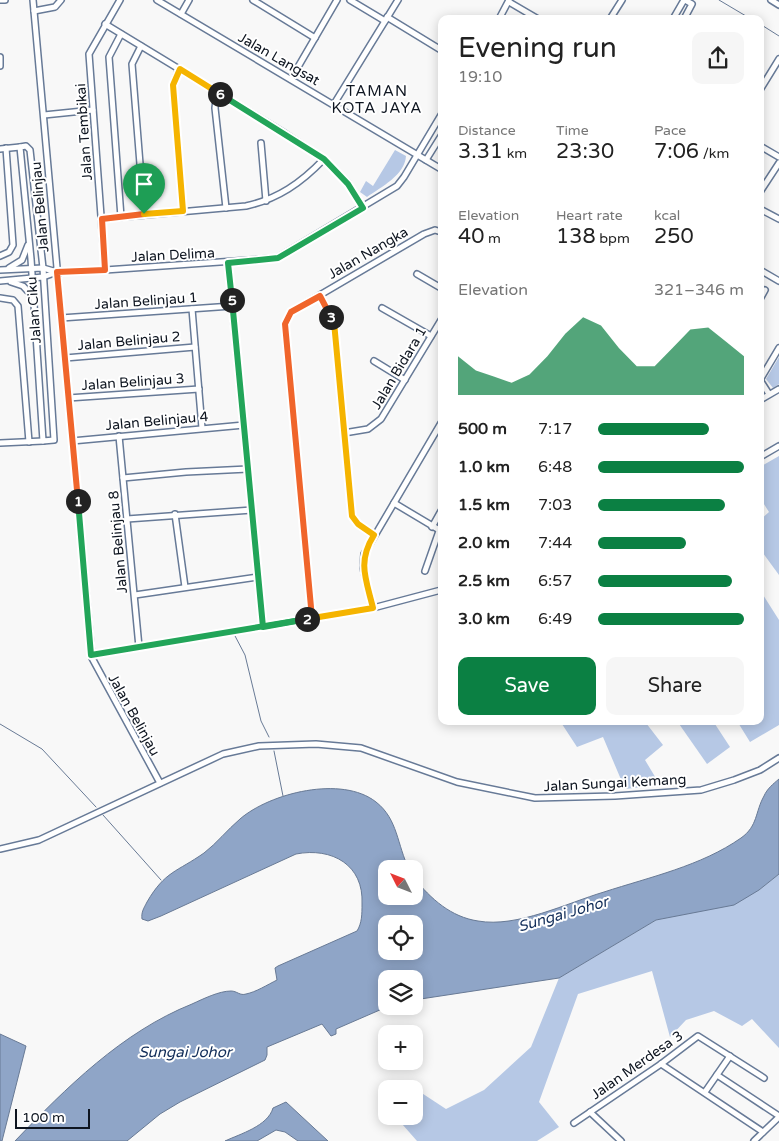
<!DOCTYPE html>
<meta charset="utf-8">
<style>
:root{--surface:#fff;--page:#f6f6f6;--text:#222;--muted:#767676;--accent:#0b8043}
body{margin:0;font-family:"Varela Round",sans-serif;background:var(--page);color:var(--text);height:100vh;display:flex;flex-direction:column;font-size:19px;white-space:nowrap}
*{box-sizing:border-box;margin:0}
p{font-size:16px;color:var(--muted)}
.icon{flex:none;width:28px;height:28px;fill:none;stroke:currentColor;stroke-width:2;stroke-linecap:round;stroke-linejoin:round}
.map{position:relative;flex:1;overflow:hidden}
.side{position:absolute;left:438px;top:15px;width:326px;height:710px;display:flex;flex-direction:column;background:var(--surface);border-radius:10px;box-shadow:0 2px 12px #0003}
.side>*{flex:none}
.needle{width:32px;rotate:312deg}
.tools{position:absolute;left:378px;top:860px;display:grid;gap:10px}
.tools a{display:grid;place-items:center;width:45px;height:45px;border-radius:10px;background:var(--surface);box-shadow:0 2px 12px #0003;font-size:25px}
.scale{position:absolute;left:15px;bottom:12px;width:75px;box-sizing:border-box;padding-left:5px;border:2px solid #0e1520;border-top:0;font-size:14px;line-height:18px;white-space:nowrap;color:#0e1520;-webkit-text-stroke:4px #fff;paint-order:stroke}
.pin{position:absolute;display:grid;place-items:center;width:42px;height:42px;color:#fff;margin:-51px -21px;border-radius:50% 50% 50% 0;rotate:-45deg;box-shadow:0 0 5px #0007}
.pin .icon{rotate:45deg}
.km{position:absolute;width:25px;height:25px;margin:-12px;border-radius:50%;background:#222;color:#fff;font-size:14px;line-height:25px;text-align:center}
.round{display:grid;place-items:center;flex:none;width:52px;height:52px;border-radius:10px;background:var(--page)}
.summary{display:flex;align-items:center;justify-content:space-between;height:85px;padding:0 20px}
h1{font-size:28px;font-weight:600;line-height:38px}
.figures{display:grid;grid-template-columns:repeat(3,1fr);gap:8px;height:85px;padding:5px 20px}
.figures div{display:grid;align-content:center}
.figures b{font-size:21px;font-weight:600}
.figures small{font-size:14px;font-weight:400}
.figures p{font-size:14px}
.chart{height:140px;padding:10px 20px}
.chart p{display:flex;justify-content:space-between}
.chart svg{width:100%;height:90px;margin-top:5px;fill:var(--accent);opacity:.7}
.action{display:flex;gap:10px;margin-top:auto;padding:10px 20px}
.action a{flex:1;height:58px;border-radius:10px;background:var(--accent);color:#fff;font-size:20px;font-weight:600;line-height:58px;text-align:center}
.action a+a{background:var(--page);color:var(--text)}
ul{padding:0 20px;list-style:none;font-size:16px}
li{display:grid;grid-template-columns:80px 60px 1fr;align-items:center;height:38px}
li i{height:12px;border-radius:6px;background:var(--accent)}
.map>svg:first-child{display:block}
</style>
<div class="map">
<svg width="779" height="1141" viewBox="0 0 779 1141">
<rect width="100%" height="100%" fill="#f8f8f8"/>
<g fill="#b6c8e5">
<path d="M 395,150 L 406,156 C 405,175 381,187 367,197 L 360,192 L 366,181 L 373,186 Z"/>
<polygon points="779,357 779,384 773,388 766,379"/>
<polygon points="779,456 779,575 760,549 760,520 769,512 760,498 760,467"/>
<polygon points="760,590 779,620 779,725 750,742 737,721 760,721"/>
<polygon points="560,721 647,721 646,723 663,745 645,760 660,785 625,789 603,737 577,747"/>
<polygon points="677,721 713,721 730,747 707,764"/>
<polygon points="779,874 779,1048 752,1019 742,1026 714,1011 686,1020 670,1037 652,971 578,994 539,1102 559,1127 537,1141 417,1141 395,1116 414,1116 414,1088 446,1109 484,1090 531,1047 559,978 656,920 704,909 759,890"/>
</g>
<g fill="#8fa5c7" stroke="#687a95" fill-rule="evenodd">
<path d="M 779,779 L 779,874 L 759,890 L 734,905 L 656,920 L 559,978 L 414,1000 L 414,979 L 386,979 L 386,1006 L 389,1006 L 336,1029 L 336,1034 L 331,1036 L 322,1024 L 267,1047 L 267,1055 L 265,1060 L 180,1102 L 160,1114 L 127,1141 L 15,1141 C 66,1088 122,1032 192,1004 C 203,999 219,991 231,991 C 237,991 240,996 246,994 C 256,992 267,985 277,980 L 275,968 L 278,966 L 357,931 C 362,923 362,914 362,904 C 364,865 332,847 296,854 L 161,916 L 148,921 L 142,919 C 141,912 144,908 147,902 C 165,871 177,872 204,853 C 217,843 227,830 240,819 C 270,793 342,775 376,802 C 398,819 397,845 409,869 L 386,869 L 386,896 L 414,896 L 414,878 C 431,899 451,917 478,921 C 517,928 567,903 604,892 C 650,877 701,866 741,838 C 758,826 755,812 764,796 C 767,789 773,784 779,779 ZM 386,924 L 414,924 L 414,951 L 386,951 Z"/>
<polygon points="0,1034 26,1046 2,1141 0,1141"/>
<path d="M 286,1102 L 328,1141 L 298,1141 L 285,1132 L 276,1130 L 257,1141 L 225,1141 C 240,1134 268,1126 273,1108 Z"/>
</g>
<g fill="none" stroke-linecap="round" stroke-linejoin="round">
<g stroke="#687a95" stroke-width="1">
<polyline points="719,0 751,19"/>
<polyline points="760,24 779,36"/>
<polyline points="234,634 245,655 261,721 269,737"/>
<polyline points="0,724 42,749 96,807"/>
<polyline points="274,751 283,796"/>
<polyline points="103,815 161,880"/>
</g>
<g stroke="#677a97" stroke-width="8">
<g id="minor">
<polyline points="0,0 5,0"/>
<polyline points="33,0 92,658 160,783"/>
<polyline points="157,0 441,169"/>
<polyline points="253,0 315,38"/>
<polyline points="350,0 385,21"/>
<polyline points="771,0 779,5"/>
<polyline points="509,2 538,19"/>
<polyline points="34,11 55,7 61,0"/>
<polyline points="181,14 189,0"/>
<polyline points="387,17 441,50"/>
<polyline points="499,19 509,0"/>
<polyline points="610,19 622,0"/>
<polyline points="673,19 684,0"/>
<polyline points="684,19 692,4 685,0"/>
<polyline points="105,24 286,134 324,159 348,183 363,208"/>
<polyline points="141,46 132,64 144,214"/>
<polyline points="0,57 0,66"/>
<polyline points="179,69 173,85 183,211"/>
<polyline points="291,79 337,0"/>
<polyline points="760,90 779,59"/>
<polyline points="217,92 215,108 226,208"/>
<polyline points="334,104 398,0"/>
<polyline points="44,115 93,110"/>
<polyline points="261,143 266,201"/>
<polygon points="26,146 30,150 43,268 54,440 43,441 31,259 20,147"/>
<polyline points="760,146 779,157"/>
<polyline points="0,149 20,147"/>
<polyline points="426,160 441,136"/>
<polyline points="760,192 779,163"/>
<polyline points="760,209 779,219"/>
<polyline points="121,217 109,57 121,34"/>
<path d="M 101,219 L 246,206 C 278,199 301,183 324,159"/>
<polyline points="0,256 9,252 13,245 6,148"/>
<polyline points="228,263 263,627"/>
<polyline points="9,268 22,260 28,245"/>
<polyline points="0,270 43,268 57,272 105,270 277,258 397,186 404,177 441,115"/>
<polyline points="105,270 89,54 120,0"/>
<polyline points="760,270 779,281"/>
<polyline points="417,274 441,288"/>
<polyline points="0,281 43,277 57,272"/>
<polyline points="11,282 23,286 34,298"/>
<polyline points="320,295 334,322 352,515 358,524 374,535"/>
<polyline points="0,298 13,300 18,306 29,442"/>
<polyline points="760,299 765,290"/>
<polyline points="382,308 431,336"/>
<polyline points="192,309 202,428"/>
<polyline points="61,318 232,306"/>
<polyline points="65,358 195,347"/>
<polyline points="374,361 405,380"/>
<polyline points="760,380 779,348"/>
<polyline points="760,380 769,394"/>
<polyline points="68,398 199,389"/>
<polyline points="760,400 779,389"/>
<polyline points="344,433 368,429 381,419 441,320"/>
<polyline points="119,436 139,647"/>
<polyline points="72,441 244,425"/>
<polyline points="0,443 43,441"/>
<polyline points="760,457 779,446"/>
<polyline points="123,478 186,472 248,469"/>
<polyline points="394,503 441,531"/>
<polyline points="175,514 185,587"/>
<polyline points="127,519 252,510"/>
<polyline points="432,527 441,511"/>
<polyline points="425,571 439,531"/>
<polyline points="135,595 258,577"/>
<polyline points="373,608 363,568 364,554 441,423"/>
<polyline points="312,618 287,349 285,325 291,312 424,234 435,230 441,232"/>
<polyline points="91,655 373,608 441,590"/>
<polyline points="0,849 39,840 223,754 259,746 316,744 361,748 457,782 535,798 615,796 701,790 734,780 760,770 779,758"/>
<polyline points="661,1064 763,1132"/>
<polyline points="717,1075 779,1116"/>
<polyline points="705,1092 730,1056"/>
<polyline points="590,1112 621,1141"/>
<polyline points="574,1123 661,1064 698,1036 764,1078"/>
<polyline points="754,1141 779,1117"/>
</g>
</g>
<use href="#minor" stroke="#fff" stroke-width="5"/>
</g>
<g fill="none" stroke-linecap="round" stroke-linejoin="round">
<g stroke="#fff" stroke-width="10">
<polyline id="split-1" points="78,501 57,272 105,270 102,219 144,214"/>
</g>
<g stroke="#fff" stroke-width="10">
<polyline id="split-2" points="78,501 91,655 307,619"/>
</g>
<g stroke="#fff" stroke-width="10">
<path id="split-3" d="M 307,619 L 373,608 C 366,579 357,562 374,535 L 358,524 L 352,516 L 334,322 L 331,317"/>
</g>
<g stroke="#fff" stroke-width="10">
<polyline id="split-4" points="307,619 312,618 285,324 291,312 320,296 331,317"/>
</g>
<g stroke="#fff" stroke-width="10">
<polyline id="split-5" points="232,300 263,627 307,619"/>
</g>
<g stroke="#fff" stroke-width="10">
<polyline id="split-6" points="220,94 324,159 348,184 363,208 278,258 228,263 232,300"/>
</g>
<g stroke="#fff" stroke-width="10">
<polyline id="split-7" points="144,214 183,211 173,85 180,69 220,94"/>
</g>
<use href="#split-1" stroke="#f0652b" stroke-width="6"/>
<use href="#split-2" stroke="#22a559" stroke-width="6"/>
<use href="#split-3" stroke="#f5b400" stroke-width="6"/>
<use href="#split-4" stroke="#f0652b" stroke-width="6"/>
<use href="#split-5" stroke="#22a559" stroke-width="6"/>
<use href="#split-6" stroke="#22a559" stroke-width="6"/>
<use href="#split-7" stroke="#f5b400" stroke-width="6"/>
</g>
<g text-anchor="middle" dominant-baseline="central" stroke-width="4" stroke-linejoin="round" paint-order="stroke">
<g font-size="14" fill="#0e1520" stroke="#fff">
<text transform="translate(279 59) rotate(30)">Jalan Langsat</text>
<text transform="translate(84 132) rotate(-94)">Jalan Tembikai</text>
<text transform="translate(40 207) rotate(-95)">Jalan Belinjau</text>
<text transform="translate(368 253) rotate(-30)">Jalan Nangka</text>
<text transform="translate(173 255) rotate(-3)">Jalan Delima</text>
<text transform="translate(146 301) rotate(-4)">Jalan Belinjau 1</text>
<text transform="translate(34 310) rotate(-94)">Jalan Ciku</text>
<text transform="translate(129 341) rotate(-5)">Jalan Belinjau 2</text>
<text transform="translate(399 368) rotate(-59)">Jalan Bidara 1</text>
<text transform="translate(133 382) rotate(-4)">Jalan Belinjau 3</text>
<text transform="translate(157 421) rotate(-5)">Jalan Belinjau 4</text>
<text transform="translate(118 542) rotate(-95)">Jalan Belinjau 8</text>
<text transform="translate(134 715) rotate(61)">Jalan Belinjau</text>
<text transform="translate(615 783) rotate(-3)">Jalan Sungai Kemang</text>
<text transform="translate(637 1065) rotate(-35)">Jalan Merdesa 3</text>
</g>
<g font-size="15" letter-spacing="1" fill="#0e1520" stroke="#fff">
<text x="377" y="91">TAMAN<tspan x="377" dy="17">KOTA JAYA</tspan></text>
</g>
<g font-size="15" font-style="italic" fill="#102c58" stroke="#fff">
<text transform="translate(563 914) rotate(-16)">Sungai Johor</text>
<text x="185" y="1052">Sungai Johor</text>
</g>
</g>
</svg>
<div class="tools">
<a><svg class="needle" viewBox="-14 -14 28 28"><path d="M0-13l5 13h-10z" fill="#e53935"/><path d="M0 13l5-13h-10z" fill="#767676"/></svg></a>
<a><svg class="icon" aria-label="locate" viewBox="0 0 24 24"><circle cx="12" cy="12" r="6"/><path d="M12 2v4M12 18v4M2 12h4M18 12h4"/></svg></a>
<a><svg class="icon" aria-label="layers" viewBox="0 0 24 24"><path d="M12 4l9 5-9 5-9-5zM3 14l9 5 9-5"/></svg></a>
<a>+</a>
<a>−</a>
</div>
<div class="scale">100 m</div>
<div class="pin" style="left:144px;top:214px;background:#1e9e55"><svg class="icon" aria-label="arrive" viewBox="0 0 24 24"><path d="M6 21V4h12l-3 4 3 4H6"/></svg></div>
<b class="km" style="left:78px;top:501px">1</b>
<b class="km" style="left:307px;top:619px">2</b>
<b class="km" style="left:331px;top:317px">3</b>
<b class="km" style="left:232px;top:300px">5</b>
<b class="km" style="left:220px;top:94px">6</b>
<section class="side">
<div class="summary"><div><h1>Evening run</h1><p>19:10</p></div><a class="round"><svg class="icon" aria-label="share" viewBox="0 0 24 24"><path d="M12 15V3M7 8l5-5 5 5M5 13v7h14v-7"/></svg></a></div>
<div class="figures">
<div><p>Distance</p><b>3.31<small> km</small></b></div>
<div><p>Time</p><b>23:30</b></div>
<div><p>Pace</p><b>7:06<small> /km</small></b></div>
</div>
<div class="figures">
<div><p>Elevation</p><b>40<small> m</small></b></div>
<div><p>Heart rate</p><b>138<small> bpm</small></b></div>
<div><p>kcal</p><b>250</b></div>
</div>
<div class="chart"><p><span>Elevation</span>321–346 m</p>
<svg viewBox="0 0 160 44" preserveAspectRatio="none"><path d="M0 44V25L10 32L20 35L30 38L40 34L50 25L60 14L70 6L80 10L90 21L100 30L110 30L120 21L130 12L140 11L150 18L160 25V44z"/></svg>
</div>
<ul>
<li><b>500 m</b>7:17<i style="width:76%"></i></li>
<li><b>1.0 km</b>6:48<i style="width:100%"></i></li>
<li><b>1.5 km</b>7:03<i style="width:87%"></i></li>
<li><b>2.0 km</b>7:44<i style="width:60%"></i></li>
<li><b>2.5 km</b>6:57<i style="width:92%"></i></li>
<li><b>3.0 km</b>6:49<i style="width:100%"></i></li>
</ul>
<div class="action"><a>Save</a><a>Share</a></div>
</section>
</div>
